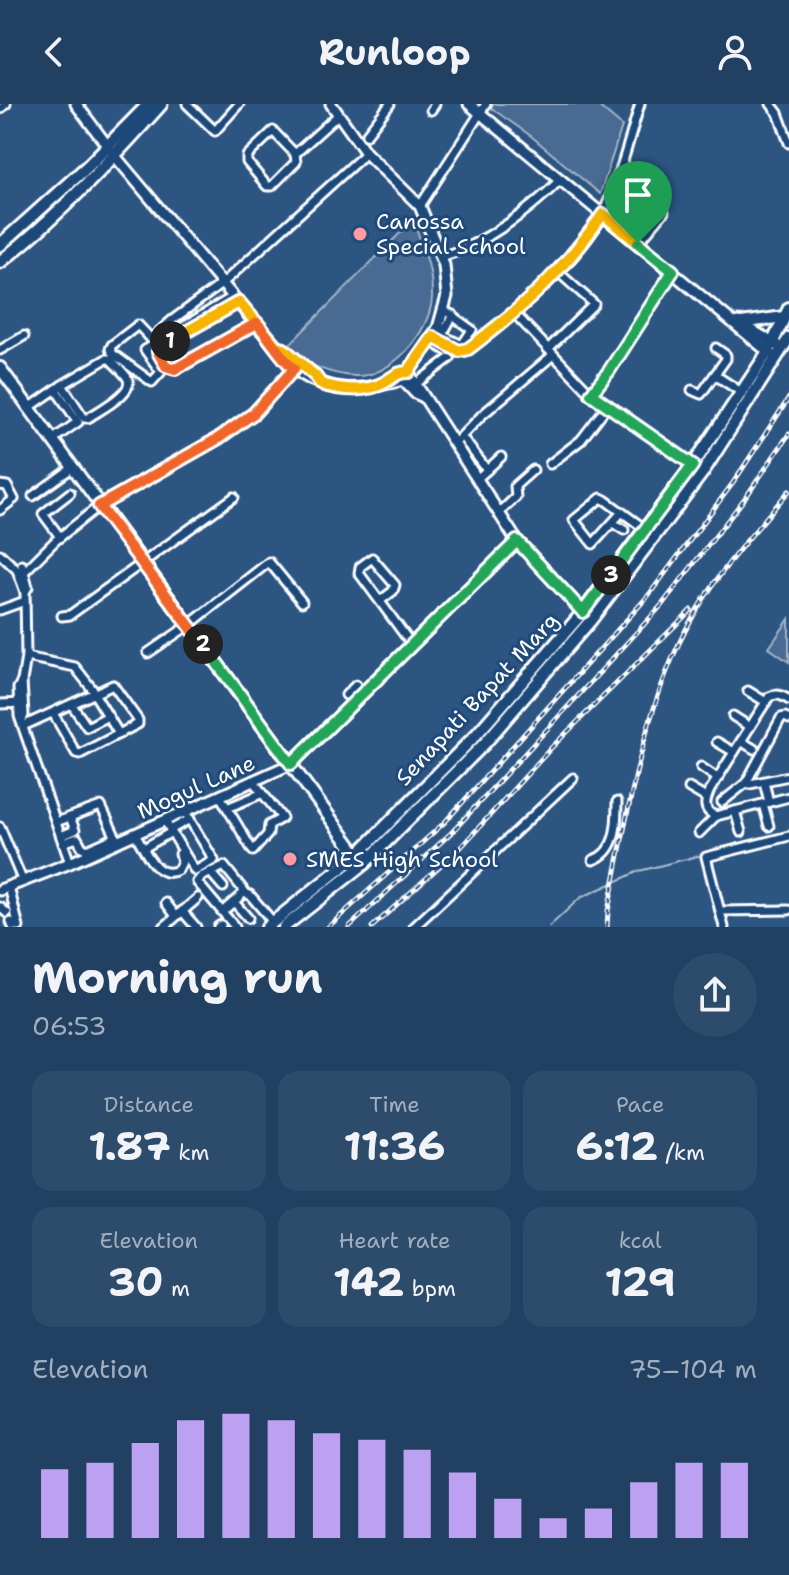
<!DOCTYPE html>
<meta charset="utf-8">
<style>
:root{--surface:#214062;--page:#2d4b6b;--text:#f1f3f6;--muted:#a2afbe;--accent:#bca0f2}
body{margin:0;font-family:"Shantell Sans",sans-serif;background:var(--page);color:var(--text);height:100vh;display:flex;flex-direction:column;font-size:30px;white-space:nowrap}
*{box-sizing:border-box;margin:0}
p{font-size:26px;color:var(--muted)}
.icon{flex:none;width:44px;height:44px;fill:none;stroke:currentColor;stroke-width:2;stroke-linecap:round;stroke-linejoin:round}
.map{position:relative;height:823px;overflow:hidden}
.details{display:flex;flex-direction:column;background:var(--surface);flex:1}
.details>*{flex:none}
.pin{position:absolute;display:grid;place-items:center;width:68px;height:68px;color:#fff;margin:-82px -34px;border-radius:50% 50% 50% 0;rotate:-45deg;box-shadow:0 0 8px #0007}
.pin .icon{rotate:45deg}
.km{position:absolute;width:40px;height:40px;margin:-20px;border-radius:50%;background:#222;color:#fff;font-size:22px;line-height:40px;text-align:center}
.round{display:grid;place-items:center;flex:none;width:84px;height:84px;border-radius:42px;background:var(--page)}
.head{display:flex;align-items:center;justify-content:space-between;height:136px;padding:0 32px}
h1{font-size:44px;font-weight:700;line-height:60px}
.figures{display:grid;grid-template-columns:repeat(3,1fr);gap:12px;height:136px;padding:8px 32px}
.figures div{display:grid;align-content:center;border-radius:20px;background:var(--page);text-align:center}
.figures b{font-size:40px;font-weight:700}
.figures small{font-size:22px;font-weight:400}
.figures p{font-size:22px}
.chart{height:224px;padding:16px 32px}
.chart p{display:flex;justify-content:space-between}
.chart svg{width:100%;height:144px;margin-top:8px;stroke:var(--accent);stroke-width:6}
header{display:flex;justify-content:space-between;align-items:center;height:104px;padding:0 32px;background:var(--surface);font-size:36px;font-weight:700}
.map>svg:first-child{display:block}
</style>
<header><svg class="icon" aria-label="back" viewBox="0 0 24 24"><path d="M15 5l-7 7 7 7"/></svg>Runloop<svg class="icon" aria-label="person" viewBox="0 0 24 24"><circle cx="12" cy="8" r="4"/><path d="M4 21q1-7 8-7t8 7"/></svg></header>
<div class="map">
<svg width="789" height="823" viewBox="0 0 789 823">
<rect width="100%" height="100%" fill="#2c5582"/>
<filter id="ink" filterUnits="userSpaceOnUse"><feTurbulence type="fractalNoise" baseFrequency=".0125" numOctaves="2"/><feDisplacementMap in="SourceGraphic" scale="16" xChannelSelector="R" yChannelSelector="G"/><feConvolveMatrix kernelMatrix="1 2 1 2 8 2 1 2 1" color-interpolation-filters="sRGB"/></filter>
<g filter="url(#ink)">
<g fill="#486b92" stroke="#a4b5c8" stroke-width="2">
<polygon points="493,0 596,0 622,22 600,90 531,32 491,4"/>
<path d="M 413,116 C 423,143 433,165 432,194 C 430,229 391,274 355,272 C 331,271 304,260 286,244 Z"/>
<polygon points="789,515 789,558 769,544"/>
</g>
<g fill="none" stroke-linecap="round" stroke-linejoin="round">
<polyline stroke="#acbcce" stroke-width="2" points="549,823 580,794 639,767 702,751"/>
<g stroke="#fff" stroke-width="13">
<g id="minor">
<polyline points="187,0 215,27 239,0"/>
<polyline points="771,0 778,9 789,39"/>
<polyline points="0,5 6,0"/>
<polyline points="431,6 435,0"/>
<polyline points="366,31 390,0"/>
<polyline points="295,50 273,27 247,52 247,58 267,82 272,82 296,58 295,50 338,11"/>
<polyline points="618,71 639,79 661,102"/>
<polyline points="610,92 636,108"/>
<polyline points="420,102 486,0"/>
<polyline points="638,139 664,108"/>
<path d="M 441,153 C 485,140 528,108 561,75"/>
<polyline points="239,198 160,242 158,248 166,262 175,265 257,219"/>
<polyline points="515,210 591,290 703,368"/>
<polyline points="435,228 462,241 472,226 443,205"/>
<polyline points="442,231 453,211"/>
<path d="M 433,233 L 459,247 L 465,247 C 509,215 582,156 604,107 C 620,73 629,36 640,0"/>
<polyline points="151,235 171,217 223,179 366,49"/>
<polyline points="430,237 447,247"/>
<polyline points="155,239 138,221 112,241 110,245 113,250 152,278 161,268 145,246 234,192"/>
<polyline points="548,245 594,200 557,167"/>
<polyline points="0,246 24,232"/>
<polyline points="715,271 741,288"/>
<polyline points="417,279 450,254"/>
<polyline points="692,286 701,290 726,255 726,251 716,244"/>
<polyline points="591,290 609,267 673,167"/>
<path d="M 29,304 L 62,281 L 106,255 L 110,255 C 115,261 124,268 128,275 C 134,289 98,307 88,314 L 84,314 L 62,281"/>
<polyline points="52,336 78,318 56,286"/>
<polyline points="465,337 487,366"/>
<polyline points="454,340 482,311 553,251"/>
<polyline points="550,360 581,336 608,301"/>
<polyline points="477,375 501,353"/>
<polyline points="0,381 7,382 14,395 0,406"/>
<polyline points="33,392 72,364"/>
<polyline points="622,408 593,440 574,416 601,394 605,396 645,425"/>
<polyline points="499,409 516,393 515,382 533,366"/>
<polyline points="613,419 624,426"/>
<polyline points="60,433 43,410 70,389"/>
<polyline points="0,450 17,466 25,488 26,553 22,577 18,584 19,612 70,759"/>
<polyline points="22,461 28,483 25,488"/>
<polyline points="19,473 55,437 99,402 219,334 254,309 295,263"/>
<polyline points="380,497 393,487 395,481 372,454 360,463 359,469 412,541"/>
<polyline points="0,506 25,497"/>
<polyline points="62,512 70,511 234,393"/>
<polyline points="148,549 189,521 269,458 302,498"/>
<polyline points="26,553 75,563 93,586"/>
<polyline points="748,587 766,598"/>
<polyline points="95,591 119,630"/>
<polyline points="346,591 356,581"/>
<path d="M 789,596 C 781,591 777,589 769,593 L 710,686 C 705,697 702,707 716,712 L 789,693"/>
<polyline points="0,600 22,599"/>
<polyline points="72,601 87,623 108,612"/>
<polyline points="733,612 750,623"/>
<polyline points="789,615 785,613 781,614 746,679 750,680 789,672"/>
<polyline points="22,616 24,611 22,577"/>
<polyline points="23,622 113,581 138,616 138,620 80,650 76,649 53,609"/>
<polyline points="741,637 754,645"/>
<polyline points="717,638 734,648"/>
<polyline points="701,663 717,674"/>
<polyline points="764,678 769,698"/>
<polyline points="689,684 706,694"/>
<polyline points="220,692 253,747 268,730 269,721 282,714 253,677"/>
<polyline points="722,698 746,679"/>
<polyline points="763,700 769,722"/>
<polyline points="227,704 263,689"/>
<polyline points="735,707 741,728"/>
<polyline points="165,717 195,767 214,756 185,708"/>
<polyline points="56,718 101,702 118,738"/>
<polyline points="0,723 23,778"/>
<polyline points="170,726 190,715"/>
<polyline points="699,729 716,712"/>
<path d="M 135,730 C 145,746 156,777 178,766 L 182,758 L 180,750"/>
<polyline points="61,732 75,726 70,713"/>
<polyline points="63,739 77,734 82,743 87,746 116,733"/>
<polyline points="144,744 168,730"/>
<path d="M 593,756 C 617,748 617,719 617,698"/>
<polyline points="210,768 223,783"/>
<polyline points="9,783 19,823"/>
<polyline points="244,789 250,791 273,818"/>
<polyline points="234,798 248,814"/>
<polyline points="166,799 176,812"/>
<polyline points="0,803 7,809"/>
<polyline points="182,807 196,823"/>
<polyline points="720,807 789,806"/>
<polyline points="222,808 245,788 224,762 201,773 197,778 235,823"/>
<polyline points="11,818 13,823"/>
<polyline points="164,823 198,794"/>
<polyline points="218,823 221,821"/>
<polyline points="414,823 573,674"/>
<polyline points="724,823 706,753 789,732"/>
</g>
</g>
<g stroke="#fff" stroke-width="15">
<g id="tertiary">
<path d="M 76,0 L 115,52 L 294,265 C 332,293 361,286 403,276 L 415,289 L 422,292"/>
<polyline points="331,0 366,49 420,102 444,161 447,192 438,224 403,276"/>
<polyline points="469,0 771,250"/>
<polyline points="738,218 777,241"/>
<polyline points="277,243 315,272 317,277"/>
<polyline points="408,268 517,437 586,511"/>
<polyline points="0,786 70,759 291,660 517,437"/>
</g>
</g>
<g stroke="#fff" stroke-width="16">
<g id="secondary">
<polyline points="741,219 784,213"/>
<polyline points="0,264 361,756"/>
<polyline points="267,823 357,751 476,631 583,508 693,361 768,248 789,204"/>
<polyline points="284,823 364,760 485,639 591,516 703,368 789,234"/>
</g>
</g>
<g stroke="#fff" stroke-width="17">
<g id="primary">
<polyline points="0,141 88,62 149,0"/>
<path d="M 0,158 C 59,112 111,56 161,0"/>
</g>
</g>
<use href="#minor" stroke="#1f4a7a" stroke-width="7"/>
<use href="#tertiary" stroke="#1f4a7a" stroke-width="9"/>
<use href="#secondary" stroke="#1f4a7a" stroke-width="10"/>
<use href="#primary" stroke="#1f4a7a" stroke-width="11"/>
<g stroke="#fff" stroke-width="5">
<g id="rail">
<polyline points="328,823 444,719 648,492 733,379 789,294"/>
<polyline points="349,823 452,728 661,502 748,390 789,330"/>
<polyline points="372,823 461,743 551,644 691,506"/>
<path d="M 607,823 L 608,807 C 627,714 641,615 684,529 C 711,476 750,432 789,387"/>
</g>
</g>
<use href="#rail" stroke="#1f4a7a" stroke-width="2" stroke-dasharray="6" stroke-linecap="butt"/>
</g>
</g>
<g fill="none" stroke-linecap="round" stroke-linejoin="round" filter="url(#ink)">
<g stroke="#fff" stroke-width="16">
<path id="split-1" d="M 170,237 L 239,198 L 277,243 L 284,245 L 315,272 L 321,280 C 340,286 367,289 385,278 C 394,273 397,268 408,268 L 433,233 L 459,247 L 468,245 C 524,203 563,167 603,110 L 638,139"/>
</g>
<g stroke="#fff" stroke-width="16">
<path id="split-2" d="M 170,237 L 160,242 L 158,248 L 166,262 L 175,265 L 257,219 C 270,234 279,251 294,265 L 254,309 L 219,334 L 99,402 L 203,540"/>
</g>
<g stroke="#fff" stroke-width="16">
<polyline id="split-3" points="203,540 291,660 517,437 583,508 611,471"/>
</g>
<g stroke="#fff" stroke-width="16">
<polyline id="split-4" points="611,471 693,361 591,290 609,267 673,167 638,139"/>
</g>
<use href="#split-1" stroke="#f5b400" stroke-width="10"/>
<use href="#split-2" stroke="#f0652b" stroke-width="10"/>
<use href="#split-3" stroke="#22a559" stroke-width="10"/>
<use href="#split-4" stroke="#22a559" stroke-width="10"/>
</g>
<g fill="#ff9aa2" stroke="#1f4a7a" stroke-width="3">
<circle cx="360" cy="130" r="8"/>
<circle cx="290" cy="755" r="8"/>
</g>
<g text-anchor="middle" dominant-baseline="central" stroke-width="6" stroke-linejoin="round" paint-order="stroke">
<g font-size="22" fill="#fff" stroke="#1f4a7a" text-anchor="start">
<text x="376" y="117">Canossa<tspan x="376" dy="25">Special School</tspan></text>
<text x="306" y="755">SMES High School</text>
</g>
<g font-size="22" fill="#fff" stroke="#1f4a7a">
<text transform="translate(477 595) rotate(-47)">Senapati Bapat Marg</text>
<text transform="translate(196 683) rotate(-24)">Mogul Lane</text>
</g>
</g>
</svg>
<div class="pin" style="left:638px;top:139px;background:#1e9e55"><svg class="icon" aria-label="arrive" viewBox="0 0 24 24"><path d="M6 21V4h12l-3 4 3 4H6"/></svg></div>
<b class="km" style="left:170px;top:237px">1</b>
<b class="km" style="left:203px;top:540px">2</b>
<b class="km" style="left:611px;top:471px">3</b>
</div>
<section class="details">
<div class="head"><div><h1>Morning run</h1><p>06:53</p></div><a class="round"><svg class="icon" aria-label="share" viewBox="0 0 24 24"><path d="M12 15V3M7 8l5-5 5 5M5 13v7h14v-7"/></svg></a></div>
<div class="figures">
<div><p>Distance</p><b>1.87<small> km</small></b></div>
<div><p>Time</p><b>11:36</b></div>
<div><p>Pace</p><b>6:12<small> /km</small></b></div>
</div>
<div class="figures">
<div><p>Elevation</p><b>30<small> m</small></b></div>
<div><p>Heart rate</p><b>142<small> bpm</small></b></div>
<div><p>kcal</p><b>129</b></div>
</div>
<div class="chart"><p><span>Elevation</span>75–104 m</p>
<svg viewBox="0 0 160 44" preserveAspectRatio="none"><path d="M5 44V23M15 44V21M25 44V15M35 44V8M45 44V6M55 44V8M65 44V12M75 44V14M85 44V17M95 44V24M105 44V32M115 44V38M125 44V35M135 44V27M145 44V21M155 44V21"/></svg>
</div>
</section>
